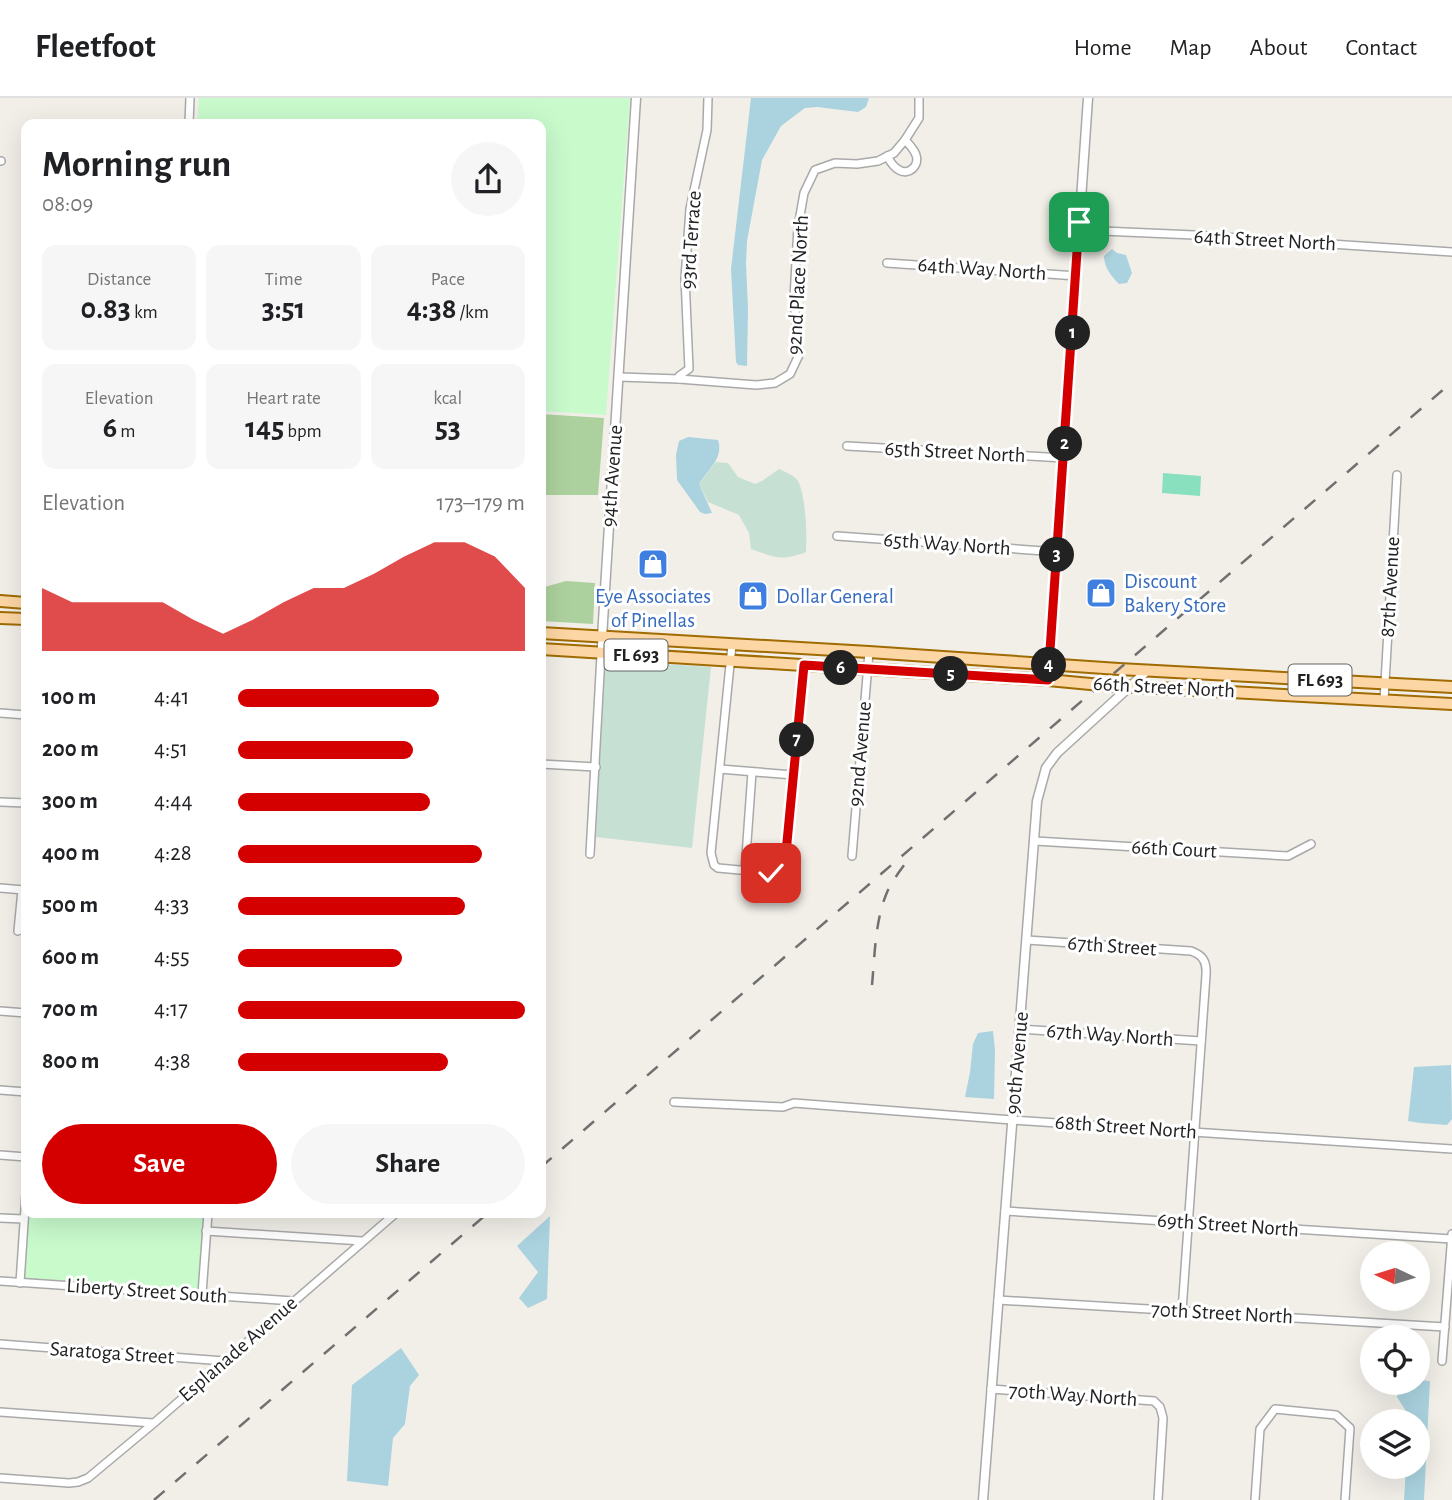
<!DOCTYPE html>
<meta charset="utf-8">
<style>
:root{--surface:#fff;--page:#f6f6f6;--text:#202124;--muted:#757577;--line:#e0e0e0;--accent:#d40000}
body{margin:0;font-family:"Alegreya Sans",sans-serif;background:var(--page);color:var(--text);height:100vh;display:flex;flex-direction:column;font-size:26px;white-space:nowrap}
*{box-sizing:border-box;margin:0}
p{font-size:23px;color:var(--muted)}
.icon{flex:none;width:38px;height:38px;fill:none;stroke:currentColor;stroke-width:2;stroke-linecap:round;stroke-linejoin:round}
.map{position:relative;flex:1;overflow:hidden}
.panel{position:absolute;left:21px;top:21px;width:525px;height:1099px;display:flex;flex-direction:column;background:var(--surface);border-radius:14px;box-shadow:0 7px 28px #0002}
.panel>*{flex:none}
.needle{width:46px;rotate:274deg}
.fabs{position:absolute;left:1360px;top:1143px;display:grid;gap:14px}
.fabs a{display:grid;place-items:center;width:70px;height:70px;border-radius:50%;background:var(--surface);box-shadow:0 7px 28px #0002;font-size:35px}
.pin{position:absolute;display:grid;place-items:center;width:60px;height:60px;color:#fff;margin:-30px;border-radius:14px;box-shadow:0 4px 10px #0006}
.km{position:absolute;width:35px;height:35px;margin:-18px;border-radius:50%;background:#222;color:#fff;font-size:19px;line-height:35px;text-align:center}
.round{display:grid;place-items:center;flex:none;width:74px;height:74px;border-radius:37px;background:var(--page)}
.overview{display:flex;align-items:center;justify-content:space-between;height:119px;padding:0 21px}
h1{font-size:38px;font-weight:600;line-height:52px}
.metrics{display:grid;grid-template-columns:repeat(3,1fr);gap:10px;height:119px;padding:7px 21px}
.metrics div{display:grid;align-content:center;border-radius:14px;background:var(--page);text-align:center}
.metrics b{font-size:30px;font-weight:600}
.metrics small{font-size:19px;font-weight:400}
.metrics p{font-size:19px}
.chart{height:196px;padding:14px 21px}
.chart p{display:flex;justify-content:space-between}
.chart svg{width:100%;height:126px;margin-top:7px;fill:var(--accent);opacity:.7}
.cta{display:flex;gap:14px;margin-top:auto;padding:14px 21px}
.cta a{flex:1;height:80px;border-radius:42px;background:var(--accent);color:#fff;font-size:28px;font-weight:600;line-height:80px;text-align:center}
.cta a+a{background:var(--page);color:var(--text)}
ul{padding:0 21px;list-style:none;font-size:23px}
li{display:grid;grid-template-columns:112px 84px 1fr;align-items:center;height:52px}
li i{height:18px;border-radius:9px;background:var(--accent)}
header{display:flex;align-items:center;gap:42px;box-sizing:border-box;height:98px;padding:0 35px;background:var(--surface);border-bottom:2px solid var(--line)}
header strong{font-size:33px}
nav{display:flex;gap:38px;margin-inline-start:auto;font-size:24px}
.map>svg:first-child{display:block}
</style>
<header>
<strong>Fleetfoot</strong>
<nav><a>Home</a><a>Map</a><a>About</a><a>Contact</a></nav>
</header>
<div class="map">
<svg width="1452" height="1402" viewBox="0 0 1452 1402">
<rect width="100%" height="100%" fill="#f2efe9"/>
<g fill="#add19e">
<polygon points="541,316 604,320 598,397 541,397"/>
<polygon points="566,483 595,485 593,526 541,523 541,490"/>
</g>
<g fill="#c6e0d4">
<path d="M 716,364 L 728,365 L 738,379 L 755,386 L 762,383 L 779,371 C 785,374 794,377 798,383 C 806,399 807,436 806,454 C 780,464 775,459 751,451 L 749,435 L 739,417 L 708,404 L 699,386 Z"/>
<polygon points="605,562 711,569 692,750 596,739"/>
</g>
<g fill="#c8facc">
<polygon points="199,0 630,0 606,317 541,313 541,26 197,26"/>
<polygon points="26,1067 26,1115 211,1115 205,1194 17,1187"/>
</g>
<polygon fill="#88e0be" points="1163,375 1201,378 1200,398 1162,395"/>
<g fill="#aad3df">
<polygon points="751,0 869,0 866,9 858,14 817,9 805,10 781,28 762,62 747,143 746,165 748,211 747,268 738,267 736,264 731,171"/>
<path d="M 1112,151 L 1117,155 L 1126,157 L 1132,175 L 1127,185 L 1119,186 C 1111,178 1104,169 1104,158 Z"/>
<path d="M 688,339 L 718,342 C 724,360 708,372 699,386 L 712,415 L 705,416 L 700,414 L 677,382 L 676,357 L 679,343 Z"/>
<polygon points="993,933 995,952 994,1001 965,999 970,974 973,946 978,935"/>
<polygon points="1451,967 1452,1021 1447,1027 1420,1025 1408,1023 1414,969"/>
<polygon points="550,1118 547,1201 528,1210 519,1200 538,1174 517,1148"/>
<polygon points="401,1250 419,1277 410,1288 405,1326 393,1340 388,1388 347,1383 352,1287"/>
<path d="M 1418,1282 L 1430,1283 L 1424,1402 L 1404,1402 L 1406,1369 L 1418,1368 L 1418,1323 L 1408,1323 L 1409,1318 L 1397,1299 C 1400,1288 1407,1284 1418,1284 Z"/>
</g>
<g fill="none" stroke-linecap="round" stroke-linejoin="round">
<g stroke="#a9a9a9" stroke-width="10">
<g id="minor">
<polyline points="189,26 190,0"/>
<path d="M 887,58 C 890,63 893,69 899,72 C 909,78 920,67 916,57 C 914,51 909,46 905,42"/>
<polyline points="0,63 1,63"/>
<polyline points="1079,132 1194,137 1452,154"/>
<polyline points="887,165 1077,178"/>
<polyline points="619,279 679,281 756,287 775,285 790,276 799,257 794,200 798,129 804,95 815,72 835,65 857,66 878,63 894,55 905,42 919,20 919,0"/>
<polyline points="679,281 679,278 689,271 685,180 690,111 707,32 708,0"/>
<polyline points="847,348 1064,360"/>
<polyline points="837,438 1058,454"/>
<polyline points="732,547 711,755 714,767 718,770 771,775 783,771 804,567"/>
<polyline points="1384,602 1397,377"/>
<polyline points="0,615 26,617"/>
<polyline points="541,666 596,669"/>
<polyline points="720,671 793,677"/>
<polyline points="0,704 26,705"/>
<polyline points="1035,743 1288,758 1311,746"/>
<polyline points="590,756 602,539"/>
<polyline points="852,758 869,554"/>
<polyline points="745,772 752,674"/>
<polyline points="0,790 24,792"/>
<polyline points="18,833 22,792"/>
<path d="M 1027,842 L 1191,853 C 1203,857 1207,864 1206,877 L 1182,1213"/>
<polyline points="0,913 26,915"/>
<polyline points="1019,931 1201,943"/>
<polyline points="0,992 26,994"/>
<polyline points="674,1004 783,1009 794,1005 1012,1022 1452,1051"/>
<polyline points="0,1057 26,1059"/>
<polyline points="1005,1113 1452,1141"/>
<polyline points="0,1120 24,1121"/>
<polyline points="206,1133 362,1143"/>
<polyline points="0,1183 293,1203"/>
<polyline points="20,1185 26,1095"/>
<polyline points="202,1196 208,1115"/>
<polyline points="998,1202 1445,1229"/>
<polyline points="0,1246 224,1263"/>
<polyline points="1442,1263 1452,1136"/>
<polyline points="991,1291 1154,1303 1160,1309 1163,1320 1158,1402"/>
<polyline points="0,1314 153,1325"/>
<polyline points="0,1380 69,1385 78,1384 88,1380 154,1325 396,1115"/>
<polyline points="1255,1402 1260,1331 1275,1311 1336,1317 1350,1330 1345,1402"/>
</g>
</g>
<g stroke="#a9a9a9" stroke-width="11">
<g id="tertiary">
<polyline points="602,539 636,0"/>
<polyline points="1048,582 1088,0"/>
<polyline points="983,1402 1037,703 1046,670 1057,655 1148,572"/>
</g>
</g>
<g stroke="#a06b00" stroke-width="14">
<g id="primary">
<polyline points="0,503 26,505"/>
<polyline points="0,520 26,521"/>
<polyline points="541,535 869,554 1119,571 1452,589"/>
<polyline points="541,551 1048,582 1101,587 1452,606"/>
</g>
</g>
<use href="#minor" stroke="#fff" stroke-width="7"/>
<use href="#tertiary" stroke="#fff" stroke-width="8"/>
<use href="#primary" stroke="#fcd6a4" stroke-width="10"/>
<g stroke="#707070" stroke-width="2.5" stroke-dasharray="14 14" stroke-linecap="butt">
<path d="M 872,887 C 875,855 875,821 888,792 C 894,780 903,769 910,759"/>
<polyline points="541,1069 1452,284"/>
<polyline points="154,1402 488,1115"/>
</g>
</g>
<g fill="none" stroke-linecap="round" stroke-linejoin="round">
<g stroke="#fff" stroke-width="14">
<polyline id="route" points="771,775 783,771 785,765 804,567 1048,582 1079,124"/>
</g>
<use href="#route" stroke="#d40000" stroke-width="9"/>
</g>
<defs>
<g id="shop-square" transform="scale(1.575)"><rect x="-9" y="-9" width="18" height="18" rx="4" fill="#3f7fe0" stroke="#fff"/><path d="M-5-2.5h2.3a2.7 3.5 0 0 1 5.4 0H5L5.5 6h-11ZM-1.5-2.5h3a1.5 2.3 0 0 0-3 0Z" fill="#fff"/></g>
</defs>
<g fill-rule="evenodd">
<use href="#shop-square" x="653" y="466"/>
<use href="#shop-square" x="1101" y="495"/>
<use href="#shop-square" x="753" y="498"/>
</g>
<g text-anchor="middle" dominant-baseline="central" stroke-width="6" stroke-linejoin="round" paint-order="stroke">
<g fill="#fff" stroke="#646464" stroke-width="2">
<rect x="604.5" y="541.5" width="63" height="31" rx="5"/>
<rect x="1288.5" y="566.5" width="63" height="31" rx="5"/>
</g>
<g font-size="19" font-weight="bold" fill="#222">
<text x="636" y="557">FL 693</text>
<text x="1320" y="582">FL 693</text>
</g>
<g font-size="21" fill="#222" stroke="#fff">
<text transform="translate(691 142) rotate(-86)">93rd Terrace</text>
<text transform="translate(1265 142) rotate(3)">64th Street North</text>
<text transform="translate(982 171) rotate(4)">64th Way North</text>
<text transform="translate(798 187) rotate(-87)">92nd Place North</text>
<text transform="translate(955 354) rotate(3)">65th Street North</text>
<text transform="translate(612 378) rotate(-86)">94th Avenue</text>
<text transform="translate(947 446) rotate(4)">65th Way North</text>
<text transform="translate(1390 489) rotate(-87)">87th Avenue</text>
<text transform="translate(1164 589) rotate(3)">66th Street North</text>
<text transform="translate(860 656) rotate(-85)">92nd Avenue</text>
<text transform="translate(1174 751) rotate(3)">66th Court</text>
<text transform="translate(1112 848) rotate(4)">67th Street</text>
<text transform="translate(1110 937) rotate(4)">67th Way North</text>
<text transform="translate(1017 965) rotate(-85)">90th Avenue</text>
<text transform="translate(1126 1029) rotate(4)">68th Street North</text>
<text transform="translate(1228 1127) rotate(4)">69th Street North</text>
<text transform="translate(147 1193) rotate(4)">Liberty Street South</text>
<text transform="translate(1222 1215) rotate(3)">70th Street North</text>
<text transform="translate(238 1251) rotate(-41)">Esplanade Avenue</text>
<text transform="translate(112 1255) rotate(4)">Saratoga Street</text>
<text transform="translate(1073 1297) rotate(4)">70th Way North</text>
</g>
<g font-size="21" fill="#366cbe" stroke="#fff" text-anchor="start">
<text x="1124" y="483">Discount<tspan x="1124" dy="24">Bakery Store</tspan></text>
<text x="653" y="498" text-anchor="middle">Eye Associates<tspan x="653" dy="24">of Pinellas</tspan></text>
<text x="776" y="498">Dollar General</text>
</g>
</g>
</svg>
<div class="fabs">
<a><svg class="needle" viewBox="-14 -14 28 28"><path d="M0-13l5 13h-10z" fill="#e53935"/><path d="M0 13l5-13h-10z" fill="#757577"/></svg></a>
<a><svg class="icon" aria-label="locate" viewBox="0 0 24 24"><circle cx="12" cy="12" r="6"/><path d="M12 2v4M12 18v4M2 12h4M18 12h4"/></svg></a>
<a><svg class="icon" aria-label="layers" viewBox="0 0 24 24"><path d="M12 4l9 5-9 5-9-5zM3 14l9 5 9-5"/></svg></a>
</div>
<div class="pin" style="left:1079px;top:124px;background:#1e9e55"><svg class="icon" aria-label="arrive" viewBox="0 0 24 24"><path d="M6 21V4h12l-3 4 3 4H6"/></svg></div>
<div class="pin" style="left:771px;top:775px;background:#d93025"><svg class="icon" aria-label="check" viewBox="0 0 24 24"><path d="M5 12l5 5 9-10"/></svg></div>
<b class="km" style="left:1073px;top:235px">1</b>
<b class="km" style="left:1065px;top:346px">2</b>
<b class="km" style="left:1057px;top:457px">3</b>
<b class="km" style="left:1049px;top:567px">4</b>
<b class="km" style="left:951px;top:576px">5</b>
<b class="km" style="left:841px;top:570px">6</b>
<b class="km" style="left:797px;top:642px">7</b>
<section class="panel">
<div class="overview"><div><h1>Morning run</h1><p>08:09</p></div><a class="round"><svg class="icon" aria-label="share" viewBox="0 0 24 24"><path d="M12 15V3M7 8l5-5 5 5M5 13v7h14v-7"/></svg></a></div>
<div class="metrics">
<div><p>Distance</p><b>0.83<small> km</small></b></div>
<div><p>Time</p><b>3:51</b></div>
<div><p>Pace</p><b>4:38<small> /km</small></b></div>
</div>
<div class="metrics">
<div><p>Elevation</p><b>6<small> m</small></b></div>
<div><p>Heart rate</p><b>145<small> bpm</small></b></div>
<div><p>kcal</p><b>53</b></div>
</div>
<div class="chart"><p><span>Elevation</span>173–179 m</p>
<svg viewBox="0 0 160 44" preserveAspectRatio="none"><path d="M0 44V22L10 27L20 27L30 27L40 27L50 33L60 38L70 33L80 27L90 22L100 22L110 17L120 11L130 6L140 6L150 11L160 22V44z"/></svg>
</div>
<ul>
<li><b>100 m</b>4:41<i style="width:70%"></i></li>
<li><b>200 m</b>4:51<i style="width:61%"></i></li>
<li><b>300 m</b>4:44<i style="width:67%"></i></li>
<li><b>400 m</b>4:28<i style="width:85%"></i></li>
<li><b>500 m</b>4:33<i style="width:79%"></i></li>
<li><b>600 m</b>4:55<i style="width:57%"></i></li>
<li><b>700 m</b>4:17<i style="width:100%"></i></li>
<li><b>800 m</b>4:38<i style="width:73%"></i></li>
</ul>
<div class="cta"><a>Save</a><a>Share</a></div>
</section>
</div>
